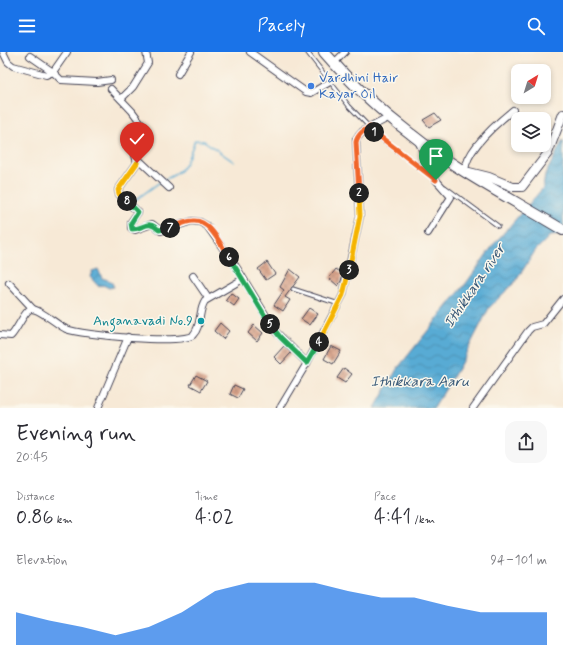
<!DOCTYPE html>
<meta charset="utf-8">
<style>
:root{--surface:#fff;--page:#f7f7f7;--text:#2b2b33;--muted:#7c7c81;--accent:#1a73e8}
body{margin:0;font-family:Mynerve,sans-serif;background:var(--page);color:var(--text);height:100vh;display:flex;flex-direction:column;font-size:15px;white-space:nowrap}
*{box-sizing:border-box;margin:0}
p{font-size:13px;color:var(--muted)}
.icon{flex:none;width:22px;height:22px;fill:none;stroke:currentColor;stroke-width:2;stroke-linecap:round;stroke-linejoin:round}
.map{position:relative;height:356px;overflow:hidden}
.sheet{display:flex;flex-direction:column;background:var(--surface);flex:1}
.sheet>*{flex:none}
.needle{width:26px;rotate:38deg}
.tools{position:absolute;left:511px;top:12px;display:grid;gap:8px}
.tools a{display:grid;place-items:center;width:40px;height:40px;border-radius:8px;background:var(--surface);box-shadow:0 2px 6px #0003;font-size:20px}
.pin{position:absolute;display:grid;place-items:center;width:34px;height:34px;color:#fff;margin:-41px -17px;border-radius:50% 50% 50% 0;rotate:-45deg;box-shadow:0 0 4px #0007}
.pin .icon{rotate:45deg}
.km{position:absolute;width:20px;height:20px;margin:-10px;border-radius:50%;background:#222;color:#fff;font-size:11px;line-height:20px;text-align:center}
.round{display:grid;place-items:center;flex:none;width:42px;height:42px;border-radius:12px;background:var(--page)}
.headline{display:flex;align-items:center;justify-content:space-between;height:68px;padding:0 16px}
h1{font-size:22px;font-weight:600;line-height:30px}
.stats{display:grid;grid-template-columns:repeat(3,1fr);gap:6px;height:68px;padding:4px 16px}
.stats div{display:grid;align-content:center}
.stats b{font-size:20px;font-weight:600}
.stats small{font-size:11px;font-weight:400}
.stats p{font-size:11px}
.chart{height:112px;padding:8px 16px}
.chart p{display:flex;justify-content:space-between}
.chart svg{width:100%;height:72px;margin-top:4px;fill:var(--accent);opacity:.7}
header{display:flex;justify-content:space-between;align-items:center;height:52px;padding:0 16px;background:var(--accent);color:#fff;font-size:18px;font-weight:600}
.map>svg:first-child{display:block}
</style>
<header><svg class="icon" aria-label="menu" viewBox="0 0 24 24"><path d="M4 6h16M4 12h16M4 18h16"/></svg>Pacely<svg class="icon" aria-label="search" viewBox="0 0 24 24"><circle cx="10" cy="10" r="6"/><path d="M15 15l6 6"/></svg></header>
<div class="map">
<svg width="563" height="356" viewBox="0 0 563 356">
<defs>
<pattern id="water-waves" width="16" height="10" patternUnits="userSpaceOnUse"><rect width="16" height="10" fill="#59abd4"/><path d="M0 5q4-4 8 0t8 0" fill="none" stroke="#498bad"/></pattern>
<pattern id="building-cross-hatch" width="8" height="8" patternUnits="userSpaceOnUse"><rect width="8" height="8" fill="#d4977c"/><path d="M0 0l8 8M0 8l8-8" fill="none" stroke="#ac7b67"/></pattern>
</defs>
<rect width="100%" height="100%" fill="#fbf7ec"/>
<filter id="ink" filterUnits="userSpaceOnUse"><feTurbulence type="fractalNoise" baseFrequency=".025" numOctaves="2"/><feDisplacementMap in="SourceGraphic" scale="8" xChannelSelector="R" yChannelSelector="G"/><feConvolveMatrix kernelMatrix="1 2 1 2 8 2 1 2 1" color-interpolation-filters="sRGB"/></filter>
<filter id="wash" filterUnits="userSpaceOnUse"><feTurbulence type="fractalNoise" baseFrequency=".012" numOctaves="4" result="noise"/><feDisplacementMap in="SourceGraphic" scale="16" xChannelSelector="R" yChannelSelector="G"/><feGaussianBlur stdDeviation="0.9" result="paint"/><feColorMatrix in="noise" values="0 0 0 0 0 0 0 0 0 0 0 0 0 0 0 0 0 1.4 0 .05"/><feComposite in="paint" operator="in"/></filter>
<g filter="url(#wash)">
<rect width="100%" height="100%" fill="#f7e9d6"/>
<g fill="url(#water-waves)" stroke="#3e6688">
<polygon points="563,88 563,177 561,183 550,184 535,199 516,229 489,256 459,315 434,356 375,356 397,317 467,230 494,192 543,136 545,123"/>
<polygon points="98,217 102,226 111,229 114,235 109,236 103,233 99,235 90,225 92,219"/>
</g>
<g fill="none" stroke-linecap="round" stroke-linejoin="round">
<g stroke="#59abd4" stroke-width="1.5">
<path d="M 163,128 C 186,120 187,109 195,88 L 204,89 L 234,110"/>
<polyline points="134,149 160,130"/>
</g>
</g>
<g id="blocks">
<g fill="url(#building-cross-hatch)">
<polygon points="435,61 441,68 429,75 423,68"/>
<polygon points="267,210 275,222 266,228 258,217"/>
<polygon points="290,217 300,225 285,245 290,248 283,259 274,253 284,238 280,235"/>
<polygon points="336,217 343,222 341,229 338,234 329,226"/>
<polygon points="231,241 239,247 234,254 226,248"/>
<polygon points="309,256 318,262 310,273 301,267"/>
<polygon points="220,271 229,279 223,287 214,279"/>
<polygon points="254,273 263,281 257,289 248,281"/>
<polygon points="284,294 291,301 281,312 274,305"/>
<polygon points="331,294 341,299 333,312 324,307"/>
<polygon points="344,316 352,322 345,331 337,326"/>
<polygon points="196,323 207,329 201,339 190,333"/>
<polygon points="234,333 243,337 238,346 230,342"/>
</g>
</g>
</g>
<g filter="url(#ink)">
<use href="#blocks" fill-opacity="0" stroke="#424052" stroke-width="1"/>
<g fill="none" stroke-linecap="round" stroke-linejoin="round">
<g stroke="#424052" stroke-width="5">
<g id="service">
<polyline points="307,0 349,54 379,85 434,126"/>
<polyline points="445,135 498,174"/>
<polyline points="293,237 339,252"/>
</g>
</g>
<g stroke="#424052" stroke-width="8">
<g id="minor">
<polyline points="3,0 8,10 13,14 46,23 53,20 67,0"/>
<polyline points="250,0 306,40 311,41 330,30"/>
<polyline points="30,4 53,20 61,28 97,30 111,28"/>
<polyline points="334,11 345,0"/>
<polyline points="178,22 191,0"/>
<polyline points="111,37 132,59 144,75 142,80 132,91 137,111 118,138 119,142 138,160 131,170 131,176 135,178 152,172 161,179 192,169 200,170 207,174 237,216 276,280 307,311"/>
<polyline points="121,47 133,35 148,11 146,0"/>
<polyline points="419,91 436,128 451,145 428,181"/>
<polyline points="137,106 169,136"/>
<path d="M 465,119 C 466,98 497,71 513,58"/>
<polyline points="193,224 208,246"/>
<polyline points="9,231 33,257"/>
<path d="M 0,283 L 11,284 C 17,278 25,258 31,257 C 39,256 57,273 66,277 C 81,283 182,293 193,283 C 202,274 198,259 205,249 L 243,227"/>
<polyline points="98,356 128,285"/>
<polyline points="280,356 307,311 343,243 360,164 356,87 363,79 390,65"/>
<polyline points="473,356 528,279 532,275 543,272 563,247"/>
</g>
</g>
<g stroke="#424052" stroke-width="10">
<polyline id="secondary" points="469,120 489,125 513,135 522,135 548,101 563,62"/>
</g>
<g stroke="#424052" stroke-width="12">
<path id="trunk" d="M 324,0 C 350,30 379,58 411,82 C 457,119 512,147 563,178"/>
</g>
<use href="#service" stroke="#fff" stroke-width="3"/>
<use href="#minor" stroke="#fff" stroke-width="6"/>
<use href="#secondary" stroke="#fff" stroke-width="8"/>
<use href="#trunk" stroke="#fff" stroke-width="10"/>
</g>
</g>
<g fill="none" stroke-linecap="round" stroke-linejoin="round" filter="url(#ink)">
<g stroke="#fff" stroke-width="8">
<polyline id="split-1" points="374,80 436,128"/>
</g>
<g stroke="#fff" stroke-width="8">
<path id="split-2" d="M 359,141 L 356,90 C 358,82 363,79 370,75 L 374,80"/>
</g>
<g stroke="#fff" stroke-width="8">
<polyline id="split-3" points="349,218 360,164 359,141"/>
</g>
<g stroke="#fff" stroke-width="8">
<polyline id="split-4" points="319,290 343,243 349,218"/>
</g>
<g stroke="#fff" stroke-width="8">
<polyline id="split-5" points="270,272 280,285 307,311 319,290"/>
</g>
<g stroke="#fff" stroke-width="8">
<polyline id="split-6" points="229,205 270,272"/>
</g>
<g stroke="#fff" stroke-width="8">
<path id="split-7" d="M 170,176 C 177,174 186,169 193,169 C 210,167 221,194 229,205"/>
</g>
<g stroke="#fff" stroke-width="8">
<path id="split-8" d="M 127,149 L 138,160 L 131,171 L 132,177 C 145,177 147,167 159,178 L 170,176"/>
</g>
<g stroke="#fff" stroke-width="8">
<polyline id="split-9" points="127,149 119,142 118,138 137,111"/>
</g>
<use href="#split-1" stroke="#f0652b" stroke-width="5"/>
<use href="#split-2" stroke="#f0652b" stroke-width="5"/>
<use href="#split-3" stroke="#f5b400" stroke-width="5"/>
<use href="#split-4" stroke="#f5b400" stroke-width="5"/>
<use href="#split-5" stroke="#22a559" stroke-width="5"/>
<use href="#split-6" stroke="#22a559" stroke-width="5"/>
<use href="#split-7" stroke="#f0652b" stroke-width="5"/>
<use href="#split-8" stroke="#22a559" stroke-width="5"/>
<use href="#split-9" stroke="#f5b400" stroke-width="5"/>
</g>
<circle fill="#3f7fe0" stroke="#fbf7ec" stroke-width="1.5" cx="311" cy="34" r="4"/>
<circle fill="#0f9aa8" stroke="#fbf7ec" stroke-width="1.5" cx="201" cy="269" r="4"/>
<g text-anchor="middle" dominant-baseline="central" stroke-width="3" stroke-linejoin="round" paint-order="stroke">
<g font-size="14" fill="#366cbe" stroke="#fbf7ec" text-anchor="start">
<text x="319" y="26">Vardhini Hair<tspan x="319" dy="16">Kayar Oil</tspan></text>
</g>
<g font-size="14" fill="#0d838f" stroke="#fbf7ec" text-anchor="end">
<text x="193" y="269">Anganavadi No.9</text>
</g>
<g font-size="15" font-style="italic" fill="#385978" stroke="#fbf7ec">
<text transform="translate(475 234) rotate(-56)">Ithikkara river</text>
<text x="420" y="330">Ithikkara Aaru</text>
</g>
</g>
</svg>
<div class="tools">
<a><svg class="needle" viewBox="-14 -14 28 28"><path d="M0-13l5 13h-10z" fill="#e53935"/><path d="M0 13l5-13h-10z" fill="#7c7c81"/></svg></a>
<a><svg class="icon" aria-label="layers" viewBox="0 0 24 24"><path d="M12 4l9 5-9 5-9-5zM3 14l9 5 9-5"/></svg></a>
</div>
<div class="pin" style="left:436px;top:128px;background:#1e9e55"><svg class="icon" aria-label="arrive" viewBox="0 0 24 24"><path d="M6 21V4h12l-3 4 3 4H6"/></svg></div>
<div class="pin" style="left:137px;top:111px;background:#d93025"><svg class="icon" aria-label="check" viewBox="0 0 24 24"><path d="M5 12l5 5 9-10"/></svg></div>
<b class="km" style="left:374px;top:80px">1</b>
<b class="km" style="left:359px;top:141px">2</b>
<b class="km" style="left:349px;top:218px">3</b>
<b class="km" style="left:319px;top:290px">4</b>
<b class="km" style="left:270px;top:272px">5</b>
<b class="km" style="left:229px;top:205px">6</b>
<b class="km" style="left:170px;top:176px">7</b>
<b class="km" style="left:127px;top:149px">8</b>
</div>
<section class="sheet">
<div class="headline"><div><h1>Evening run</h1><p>20:45</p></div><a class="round"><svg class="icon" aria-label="share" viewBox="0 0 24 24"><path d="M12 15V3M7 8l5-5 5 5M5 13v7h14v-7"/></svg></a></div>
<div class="stats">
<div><p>Distance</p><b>0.86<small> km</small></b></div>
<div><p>Time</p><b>4:02</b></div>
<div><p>Pace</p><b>4:41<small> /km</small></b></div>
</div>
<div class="chart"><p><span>Elevation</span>94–101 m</p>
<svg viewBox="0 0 160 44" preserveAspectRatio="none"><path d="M0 44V24L10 29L20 33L30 38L40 33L50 24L60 11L70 6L80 6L90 6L100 11L110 15L120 15L130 20L140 24L150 24L160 24V44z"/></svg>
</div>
</section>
